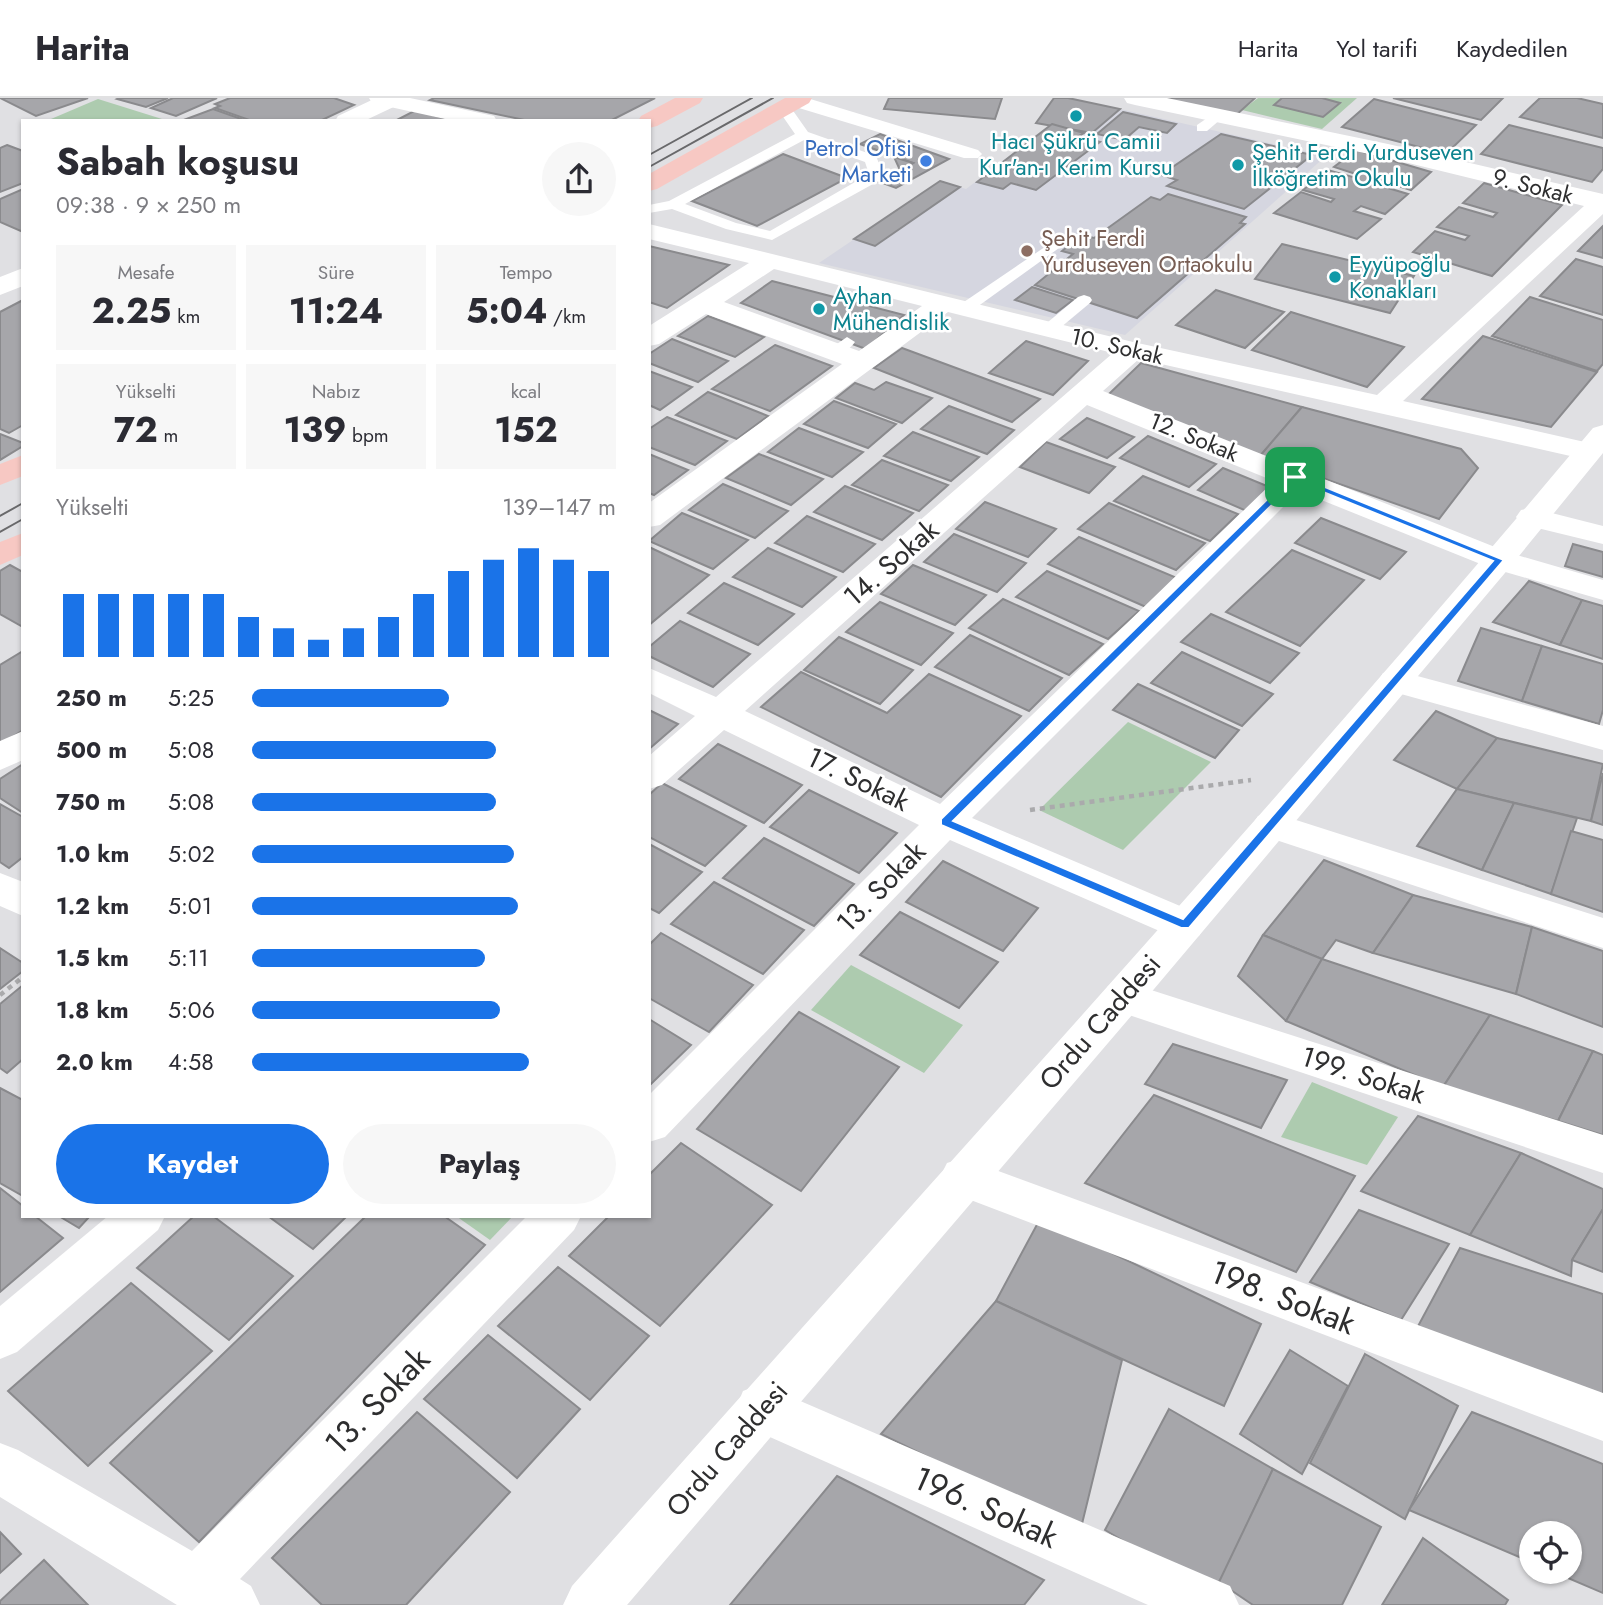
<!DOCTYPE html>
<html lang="tr">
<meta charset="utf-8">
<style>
:root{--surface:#fff;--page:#f7f7f7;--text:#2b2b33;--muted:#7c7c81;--line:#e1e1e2;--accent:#1a73e8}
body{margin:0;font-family:Jost,sans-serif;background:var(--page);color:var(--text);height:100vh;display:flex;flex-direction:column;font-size:26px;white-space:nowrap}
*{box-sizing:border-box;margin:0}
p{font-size:23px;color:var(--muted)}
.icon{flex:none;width:38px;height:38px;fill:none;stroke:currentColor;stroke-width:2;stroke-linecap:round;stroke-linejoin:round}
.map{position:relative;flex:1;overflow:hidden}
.side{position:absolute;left:21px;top:21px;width:630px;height:1099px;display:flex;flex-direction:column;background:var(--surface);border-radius:0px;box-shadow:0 2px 5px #0004}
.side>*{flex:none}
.fabs{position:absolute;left:1519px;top:1423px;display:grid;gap:14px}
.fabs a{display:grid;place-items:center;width:63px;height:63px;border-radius:50%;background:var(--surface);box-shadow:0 2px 5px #0004;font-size:35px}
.pin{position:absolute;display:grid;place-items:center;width:60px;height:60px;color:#fff;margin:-30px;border-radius:14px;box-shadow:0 4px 10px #0006}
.round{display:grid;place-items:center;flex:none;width:74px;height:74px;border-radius:37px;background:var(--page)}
.overview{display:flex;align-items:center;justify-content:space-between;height:119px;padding:0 35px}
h1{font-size:38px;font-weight:700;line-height:52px}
.stats{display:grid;grid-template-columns:repeat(3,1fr);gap:10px;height:119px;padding:7px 35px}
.stats div{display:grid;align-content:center;border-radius:0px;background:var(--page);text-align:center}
.stats b{font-size:35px;font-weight:700}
.stats small{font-size:19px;font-weight:400}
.stats p{font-size:19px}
.chart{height:196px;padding:14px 35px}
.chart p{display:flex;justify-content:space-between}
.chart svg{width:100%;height:126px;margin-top:7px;stroke:var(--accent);stroke-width:6}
.cta{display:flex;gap:14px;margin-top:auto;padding:14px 35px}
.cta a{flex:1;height:80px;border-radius:42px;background:var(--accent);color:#fff;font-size:28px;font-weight:700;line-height:80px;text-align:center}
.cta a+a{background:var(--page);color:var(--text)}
ul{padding:0 35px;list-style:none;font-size:23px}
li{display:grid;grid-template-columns:112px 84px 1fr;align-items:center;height:52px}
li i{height:18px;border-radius:9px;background:var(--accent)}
header{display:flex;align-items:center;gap:42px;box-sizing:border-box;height:98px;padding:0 35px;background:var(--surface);border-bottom:2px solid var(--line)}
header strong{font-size:33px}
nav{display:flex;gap:38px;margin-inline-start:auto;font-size:24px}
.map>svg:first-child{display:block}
</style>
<header>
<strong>Harita</strong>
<nav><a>Harita</a><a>Yol tarifi</a><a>Kaydedilen</a></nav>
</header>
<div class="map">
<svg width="1603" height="1507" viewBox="0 0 1603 1507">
<rect width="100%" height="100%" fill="#e0e0e3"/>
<polygon fill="#d5d6e0" points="1120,11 1326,58 1125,237 819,165 940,83 966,91 1052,26 1091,35"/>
<g fill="#adcbaf">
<polygon points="1258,0 1357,0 1322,31 1242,12"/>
<polygon points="98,1 162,21 51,21"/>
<polygon points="1128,624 1211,664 1123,752 1039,712"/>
<polygon points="851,867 963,927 924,975 811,912"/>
<polygon points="1312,984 1398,1019 1367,1067 1281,1039"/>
<polygon points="456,1118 513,1118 490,1142"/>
</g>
<g fill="#a6a6aa" stroke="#8a8a8d" stroke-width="2">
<polygon points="0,0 88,0 36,18"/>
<polygon points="119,0 168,0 146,9 117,1"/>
<polygon points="173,0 217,0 176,18 151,10"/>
<polygon points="230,0 334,0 354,7 320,23 252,23 215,10 220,8 215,6"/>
<polygon points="434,0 655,0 610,23 529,23 430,2"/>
<polygon points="889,0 1002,0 995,21 884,11"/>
<polygon points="1054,0 1068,0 1120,11 1092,35 1036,25"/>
<polygon points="1147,0 1255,0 1234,19"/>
<polygon points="1282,0 1322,0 1340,5 1323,19 1274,7"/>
<polygon points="1393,0 1503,0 1481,22"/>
<polygon points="1540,0 1577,0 1603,6 1603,40 1520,19"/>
<polygon points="1374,1 1476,27 1446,56 1342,29"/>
<polygon points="213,11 247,23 181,23"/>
<polygon points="416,12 453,23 395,23"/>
<polygon points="1123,14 1176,26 1167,35 1139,29 1124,42 1097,36"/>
<polygon points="1052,26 1084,35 1079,38 1100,44 1036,92 1011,85 1003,91 977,84"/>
<polygon points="1509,27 1603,50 1603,71 1592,84 1481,56"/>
<polygon points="880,36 949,61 896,90 880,84 913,65 860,46"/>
<polygon points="1221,36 1312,57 1244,111 1167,88 1177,82 1161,77"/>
<polygon points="7,47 23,53 23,85 0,94 0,50"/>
<polygon points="1356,52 1431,74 1411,92 1383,83 1378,87 1408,96 1385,116 1361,108 1354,113 1381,121 1357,141 1274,115 1301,94 1331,104 1334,101 1303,92 1328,72 1356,80 1359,77 1334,69"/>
<polygon points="783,56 847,80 757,128 692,103"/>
<polygon points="894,59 913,65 900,72"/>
<polygon points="940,83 960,89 875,148 854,141"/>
<polygon points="1484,85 1562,107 1492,178 1413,154 1435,133 1465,142 1469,138 1437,129 1459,109 1493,119 1497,115 1463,105"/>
<polygon points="23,91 23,134 0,124 0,101"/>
<polygon points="1168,96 1246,119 1240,125 1245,126 1137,220 1035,187 1073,156 1062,153 1082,137 1094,140 1151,99 1160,102"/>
<polygon points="1603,128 1603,160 1578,153"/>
<polygon points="1282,146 1414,178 1390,215 1255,181"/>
<polygon points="649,148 729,167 667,210 649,204"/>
<polygon points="1576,161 1603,169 1603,217 1540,198"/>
<polygon points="772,183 904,217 866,251 741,205"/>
<polygon points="1032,189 1073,202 1056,215 1015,202"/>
<polygon points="1216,192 1284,214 1245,250 1176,227"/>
<polygon points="1530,199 1603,222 1603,266 1597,273 1492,238"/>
<polygon points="23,202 23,327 9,335 0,331 0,214"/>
<polygon points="1291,214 1404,249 1367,289 1252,252"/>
<polygon points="708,218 764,239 735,259 678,238"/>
<polygon points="1483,238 1597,274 1551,329 1422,301"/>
<polygon points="672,241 728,263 698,284 649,265 649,256"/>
<polygon points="1026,243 1088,263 1053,297 989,275"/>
<polygon points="775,247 832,268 770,313 712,291"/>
<polygon points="902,250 1040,301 1012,324 874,270"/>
<polygon points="1141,265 1302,309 1260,358 1108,297"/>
<polygon points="649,273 692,289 660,312 649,307"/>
<polygon points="886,284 932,300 902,325 836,300 855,285 874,292"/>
<polygon points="708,294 768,318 737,341 676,317"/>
<polygon points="834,303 896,326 868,350 804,326"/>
<polygon points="949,308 1014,332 987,356 921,331"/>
<polygon points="1302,309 1461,351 1478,370 1439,421 1260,358"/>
<polygon points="667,319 727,343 695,367 649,349 649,331"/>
<polygon points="1087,320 1134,339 1107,360 1060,341"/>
<polygon points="799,330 863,354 832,379 768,354"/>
<polygon points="913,334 979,359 951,383 884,358"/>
<polygon points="0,336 23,345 23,348 0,362"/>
<polygon points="1148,338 1216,366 1189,389 1120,360"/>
<polygon points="1046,344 1115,369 1089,395 1020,369"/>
<polygon points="649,356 688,372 654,397 649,395"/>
<polygon points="759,356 823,381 791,407 726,380"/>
<polygon points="882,362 948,387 919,413 852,387"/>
<polygon points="1223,370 1274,391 1249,414 1198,392"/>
<polygon points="1143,378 1238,416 1210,443 1114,403"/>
<polygon points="723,386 788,413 755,440 689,412"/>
<polygon points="845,388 913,415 882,442 814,414"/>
<polygon points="985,404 1056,431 1028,459 956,431"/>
<polygon points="1109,405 1205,445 1176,472 1078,431"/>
<polygon points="682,415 748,442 713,471 649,443"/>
<polygon points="807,418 875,446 843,474 775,445"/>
<polygon points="1321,420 1406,454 1380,481 1295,445"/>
<polygon points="954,436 1026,465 997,494 924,464"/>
<polygon points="1079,439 1177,480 1146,509 1048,466"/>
<polygon points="1573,446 1603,454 1603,479 1565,468"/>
<polygon points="649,449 709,477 649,527"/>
<polygon points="768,450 836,479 802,509 733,479"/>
<polygon points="1292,452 1364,482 1300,548 1226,514"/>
<polygon points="10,467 23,474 23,529 0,516 0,473"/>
<polygon points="913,467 986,497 955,527 881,496"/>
<polygon points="1047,473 1139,513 1108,541 1016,499"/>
<polygon points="1529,483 1582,502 1560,547 1493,524"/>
<polygon points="724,485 794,516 758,547 688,515"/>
<polygon points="1003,501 1103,546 1069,577 969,530"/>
<polygon points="1582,502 1603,508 1603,561 1560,547"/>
<polygon points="880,504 953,535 921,567 846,534"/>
<polygon points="1211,516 1299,555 1270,585 1181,544"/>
<polygon points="680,523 750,556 713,589 649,558 649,549"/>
<polygon points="1481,530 1542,548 1522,603 1458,583"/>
<polygon points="970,537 1062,580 1029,613 935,569"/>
<polygon points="839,539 913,572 880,606 804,572"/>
<polygon points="1542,548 1603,566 1603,612 1599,626 1522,603"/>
<polygon points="23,553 23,632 0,647 0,567"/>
<polygon points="1182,554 1273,596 1242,628 1151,585"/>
<polygon points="801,574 887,615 929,576 1021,618 941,699 761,609"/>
<polygon points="1138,586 1239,632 1215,660 1113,612"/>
<polygon points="649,612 678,626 649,651"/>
<polygon points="1436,613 1497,640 1457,691 1394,662"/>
<polygon points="1497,640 1603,666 1591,723 1457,691"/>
<polygon points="718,646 802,687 764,725 679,681"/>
<polygon points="23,666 23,715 0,700 0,681"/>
<polygon points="1603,675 1603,727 1591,723"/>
<polygon points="662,685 746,728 705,768 649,739 649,697"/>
<polygon points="1457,691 1514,705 1482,772 1417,748"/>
<polygon points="809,692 897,735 859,775 770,729"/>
<polygon points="1514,705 1577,720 1551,796 1482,772"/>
<polygon points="0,706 23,719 23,759 9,770 0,764"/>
<polygon points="1571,733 1603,742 1603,814 1551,796"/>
<polygon points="764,740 854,786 814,828 723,780"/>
<polygon points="649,746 702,774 659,815 649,810"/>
<polygon points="1324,762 1413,797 1373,855 1336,842 1322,861 1263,837"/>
<polygon points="943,763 1038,810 1003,853 906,804"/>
<polygon points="714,784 804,832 763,876 671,826"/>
<polygon points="1413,797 1532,829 1516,896 1373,855"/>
<polygon points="900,814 998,864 959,910 860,857"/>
<polygon points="1532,829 1603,853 1603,929 1516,896"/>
<polygon points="661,835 753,887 709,934 649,900 649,847"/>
<polygon points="1263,837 1322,861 1286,923 1238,878"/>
<polygon points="0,850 23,865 23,873 0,891"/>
<polygon points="1322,861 1490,917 1443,989 1286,923"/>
<polygon points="23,887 23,961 7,975 0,970 0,906"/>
<polygon points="799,914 899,969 801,1093 697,1031"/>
<polygon points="1490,917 1593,953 1558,1023 1443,989"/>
<polygon points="649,921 691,947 649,988"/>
<polygon points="1173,946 1287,982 1261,1030 1145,986"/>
<polygon points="1593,953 1603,957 1603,1037 1558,1023"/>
<polygon points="0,990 23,1002 23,1098 0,1085"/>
<polygon points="1154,997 1355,1078 1296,1174 1085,1085"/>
<polygon points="1418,1018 1521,1055 1470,1137 1361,1093"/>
<polygon points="681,1045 772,1107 660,1228 569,1158 609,1118 649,1118 649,1077"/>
<polygon points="1521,1055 1603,1091 1603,1111 1572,1162 1571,1178 1470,1137"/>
<polygon points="0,1090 23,1108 23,1118 35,1118 63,1140 0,1194"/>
<polygon points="1603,1111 1603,1174 1572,1162"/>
<polygon points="1359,1112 1449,1146 1401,1222 1310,1184"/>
<polygon points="59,1118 90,1118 79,1130"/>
<polygon points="194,1118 213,1118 293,1178 229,1242 137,1170"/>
<polygon points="268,1118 347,1118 313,1151"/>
<polygon points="366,1118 444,1118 485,1147 199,1444 110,1365"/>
<polygon points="1040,1121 1261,1226 1224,1308 996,1203"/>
<polygon points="1460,1150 1603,1196 1603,1302 1416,1232"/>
<polygon points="558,1169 649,1238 590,1302 498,1228"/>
<polygon points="131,1185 212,1253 88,1368 8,1293"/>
<polygon points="996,1203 1122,1262 1080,1434 881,1336"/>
<polygon points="488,1237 580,1311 517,1380 424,1301"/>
<polygon points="1290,1252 1348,1288 1302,1376 1240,1336"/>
<polygon points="1365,1256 1458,1308 1405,1421 1310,1365"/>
<polygon points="1169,1311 1273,1371 1214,1497 1105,1432"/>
<polygon points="417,1314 510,1394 406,1507 322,1507 272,1460"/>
<polygon points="1472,1314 1603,1366 1603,1495 1554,1474 1570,1474 1570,1435 1531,1435 1531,1464 1409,1412"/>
<polygon points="1273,1371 1381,1429 1342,1507 1253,1507 1219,1484"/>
<polygon points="837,1378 1044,1482 1024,1507 730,1507"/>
<polygon points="0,1434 21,1456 0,1475"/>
<polygon points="1423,1440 1508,1502 1505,1507 1382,1507"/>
<polygon points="44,1462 88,1507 0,1507 0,1503"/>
</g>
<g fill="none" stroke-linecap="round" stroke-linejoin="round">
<g stroke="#aaaaac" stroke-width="4.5" stroke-dasharray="5 5" stroke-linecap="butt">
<polyline points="1030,712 1251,682"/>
<polyline points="0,897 23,879"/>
</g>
<g fill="#fff" fill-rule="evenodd">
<path d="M 784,6 L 789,7 L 808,34 L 876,58 L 884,78 L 882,81 L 772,142 L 726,131 L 672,111 L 649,115 L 649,107 L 669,103 L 795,36 L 777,10 ZM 804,42 L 865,64 L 869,76 L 770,133 L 736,125 L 685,106 Z"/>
<polygon points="1216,14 1221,15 1221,21 1207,33 1197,33 1197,27"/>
<polygon points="1061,138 1066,139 1068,142 1066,145 970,214 958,214 956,211 958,208"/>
<polygon points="1084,197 1090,199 1092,202 1090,205 1054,235 1042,235 1040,232 1042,229 1078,199"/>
<path d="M 847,239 L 855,244 C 849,252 840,259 829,256 L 827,253 Z"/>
</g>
<polygon fill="#fff" fill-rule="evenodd" points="788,0 807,0 978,52 982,56 978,60 964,60 789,7 786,3"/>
<g fill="#fff" fill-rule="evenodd">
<polygon points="369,0 410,0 494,18 497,23 454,23 372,5"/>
<path d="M 1124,0 L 1167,0 L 1388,46 L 1603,96 L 1603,116 L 1403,303 L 1598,347 L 1603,353 L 1598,359 L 1588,362 L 1139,261 L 1103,293 L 1510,455 L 1603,482 L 1603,502 L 1488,469 L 1299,393 L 972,720 L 1199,816 L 1205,827 L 1199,838 L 1185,842 L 1171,838 L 950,742 L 665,1039 L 649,1044 L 649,997 L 919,727 L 724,632 L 662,687 L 649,691 L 649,658 L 695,618 L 649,595 L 649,570 L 716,599 L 1113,255 L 948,214 L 660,427 L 649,429 L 649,405 L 842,266 L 706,216 L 659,246 L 649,248 L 649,228 L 749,165 L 649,141 L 649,126 L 1133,244 L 1377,297 L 1584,108 L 1388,60 L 1135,7 L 1127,5 ZM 774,171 L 922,208 L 859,253 L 724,204 ZM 1087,307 L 1274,383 L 940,706 L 745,613 Z"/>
<polygon points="1532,410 1603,428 1603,446 1521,426 1516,419 1521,412"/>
<polygon points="1395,572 1603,628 1603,652 1383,591 1378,583 1383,575"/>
<polygon points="23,633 23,662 0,672 0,643"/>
<polygon points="1271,714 1603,820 1603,850 1258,736 1252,727 1258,718"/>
<polygon points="0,775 23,784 23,818 0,808"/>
<polygon points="1123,883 1603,1037 1603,1075 1108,910 1102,899 1108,888"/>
<polygon points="963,1060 1603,1295 1603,1343 947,1093 940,1079 947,1065"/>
<polygon points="108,1118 165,1118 158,1132 17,1254 0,1261 0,1208"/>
<polygon points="527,1118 581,1118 574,1132 240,1481 251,1488 260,1507 177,1507 0,1399 0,1345 18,1352 192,1453"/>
<polygon points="761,1286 1230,1488 1239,1507 1148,1507 743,1327 736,1310 743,1293"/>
</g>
<g fill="#fff" fill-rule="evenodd">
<polygon points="376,0 405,0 402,5 364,23 335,23 338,18"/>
<polygon points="23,170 23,188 0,197 0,179"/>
</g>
<path fill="#fff" fill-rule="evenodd" d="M 1603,327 L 1603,355 L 1510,469 L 1138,910 L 627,1507 L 563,1507 L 572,1488 C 913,1103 1262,724 1593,330 Z"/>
<g fill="#f7c8c3" fill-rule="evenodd">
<polygon points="675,0 703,0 700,5 657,28 649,30 649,23 638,23 641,18"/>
<polygon points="785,0 812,0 809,5 657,91 649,93 649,76"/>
<polygon points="23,357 23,378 0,387 0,366"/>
<polygon points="23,435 23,457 0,467 0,444"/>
</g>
<g stroke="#69696b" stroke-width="2">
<polyline points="649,57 752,0"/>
<polyline points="649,69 773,0"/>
<polyline points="0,418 23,405"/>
<polyline points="0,434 23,421"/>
</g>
</g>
<path fill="#1a73e8" stroke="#fff" stroke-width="2" fill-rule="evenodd" d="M 1291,378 L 1298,378 L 1504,462 L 1189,830 L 1181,830 L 941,727 L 941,721 ZM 1296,383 L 1493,463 L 1183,821 L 953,723 Z"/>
<g fill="#0f9aa8" stroke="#fff" stroke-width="2.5">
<circle cx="1076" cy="18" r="7"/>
<circle cx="1238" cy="67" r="7"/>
<circle cx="1335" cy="179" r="7"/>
<circle cx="819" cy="211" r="7"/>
</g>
<circle fill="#3f7fe0" stroke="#fff" stroke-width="2.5" cx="926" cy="63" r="7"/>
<circle fill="#8d6e63" stroke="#fff" stroke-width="2.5" cx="1027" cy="153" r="7"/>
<g text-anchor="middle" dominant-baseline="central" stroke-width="5" stroke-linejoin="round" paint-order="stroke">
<g font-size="23" fill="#0d838f" stroke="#fff" text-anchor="start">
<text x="1076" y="43" text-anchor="middle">Hacı Şükrü Camii<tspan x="1076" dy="26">Kur'an-ı Kerim Kursu</tspan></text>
<text x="1252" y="54">Şehit Ferdi Yurduseven<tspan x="1252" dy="26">İlköğretim Okulu</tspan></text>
<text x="1349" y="166">Eyyüpoğlu<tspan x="1349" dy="26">Konakları</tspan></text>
<text x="833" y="198">Ayhan<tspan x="833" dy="26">Mühendislik</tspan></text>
</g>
<g font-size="23" fill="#366cbe" stroke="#fff" text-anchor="end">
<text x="912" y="50">Petrol Ofisi<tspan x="912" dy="26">Marketi</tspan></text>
</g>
<g font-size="23" fill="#2e2e2f" stroke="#fff">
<text transform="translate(1533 88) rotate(14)">9. Sokak</text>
<text transform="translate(1117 248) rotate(13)">10. Sokak</text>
<text transform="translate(1194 339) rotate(22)">12. Sokak</text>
</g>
<g font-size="23" fill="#785e54" stroke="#fff" text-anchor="start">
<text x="1041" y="140">Şehit Ferdi<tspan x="1041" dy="26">Yurduseven Ortaokulu</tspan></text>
</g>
<g font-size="28" fill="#2e2e2f" stroke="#fff">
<text transform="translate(891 465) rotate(-41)">14. Sokak</text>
<text transform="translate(858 681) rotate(26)">17. Sokak</text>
<text transform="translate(881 789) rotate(-46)">13. Sokak</text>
<text transform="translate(1100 924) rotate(-49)">Ordu Caddesi</text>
<text transform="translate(1363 977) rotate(18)">199. Sokak</text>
<text transform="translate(727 1351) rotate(-49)">Ordu Caddesi</text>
</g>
<g font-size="33" fill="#2e2e2f" stroke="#fff">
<text transform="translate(1283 1199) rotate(21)">198. Sokak</text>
<text transform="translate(377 1303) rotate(-46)">13. Sokak</text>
<text transform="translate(986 1409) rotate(24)">196. Sokak</text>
</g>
</g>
</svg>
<div class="fabs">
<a><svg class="icon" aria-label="locate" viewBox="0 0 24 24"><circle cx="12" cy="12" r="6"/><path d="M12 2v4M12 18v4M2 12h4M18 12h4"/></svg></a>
</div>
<div class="pin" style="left:1295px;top:379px;background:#1e9e55"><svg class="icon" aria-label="arrive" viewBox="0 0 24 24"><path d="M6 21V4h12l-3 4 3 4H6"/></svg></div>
<section class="side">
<div class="overview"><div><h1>Sabah koşusu</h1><p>09:38 · 9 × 250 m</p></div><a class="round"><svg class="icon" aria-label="share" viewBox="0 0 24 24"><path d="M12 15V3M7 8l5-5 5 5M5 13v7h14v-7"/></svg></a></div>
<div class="stats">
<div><p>Mesafe</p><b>2.25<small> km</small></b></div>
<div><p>Süre</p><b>11:24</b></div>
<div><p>Tempo</p><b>5:04<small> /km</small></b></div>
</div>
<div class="stats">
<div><p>Yükselti</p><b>72<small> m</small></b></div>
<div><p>Nabız</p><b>139<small> bpm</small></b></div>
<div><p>kcal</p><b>152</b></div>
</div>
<div class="chart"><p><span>Yükselti</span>139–147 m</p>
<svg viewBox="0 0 160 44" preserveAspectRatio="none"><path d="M5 44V22M15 44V22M25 44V22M35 44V22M45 44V22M55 44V30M65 44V34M75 44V38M85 44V34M95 44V30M105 44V22M115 44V14M125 44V10M135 44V6M145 44V10M155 44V14"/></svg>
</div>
<ul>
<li><b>250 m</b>5:25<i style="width:54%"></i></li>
<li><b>500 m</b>5:08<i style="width:67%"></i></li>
<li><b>750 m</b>5:08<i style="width:67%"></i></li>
<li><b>1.0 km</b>5:02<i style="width:72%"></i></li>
<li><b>1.2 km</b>5:01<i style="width:73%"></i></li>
<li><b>1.5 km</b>5:11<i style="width:64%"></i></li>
<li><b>1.8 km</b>5:06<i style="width:68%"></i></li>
<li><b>2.0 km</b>4:58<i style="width:76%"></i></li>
</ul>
<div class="cta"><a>Kaydet</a><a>Paylaş</a></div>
</section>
</div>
